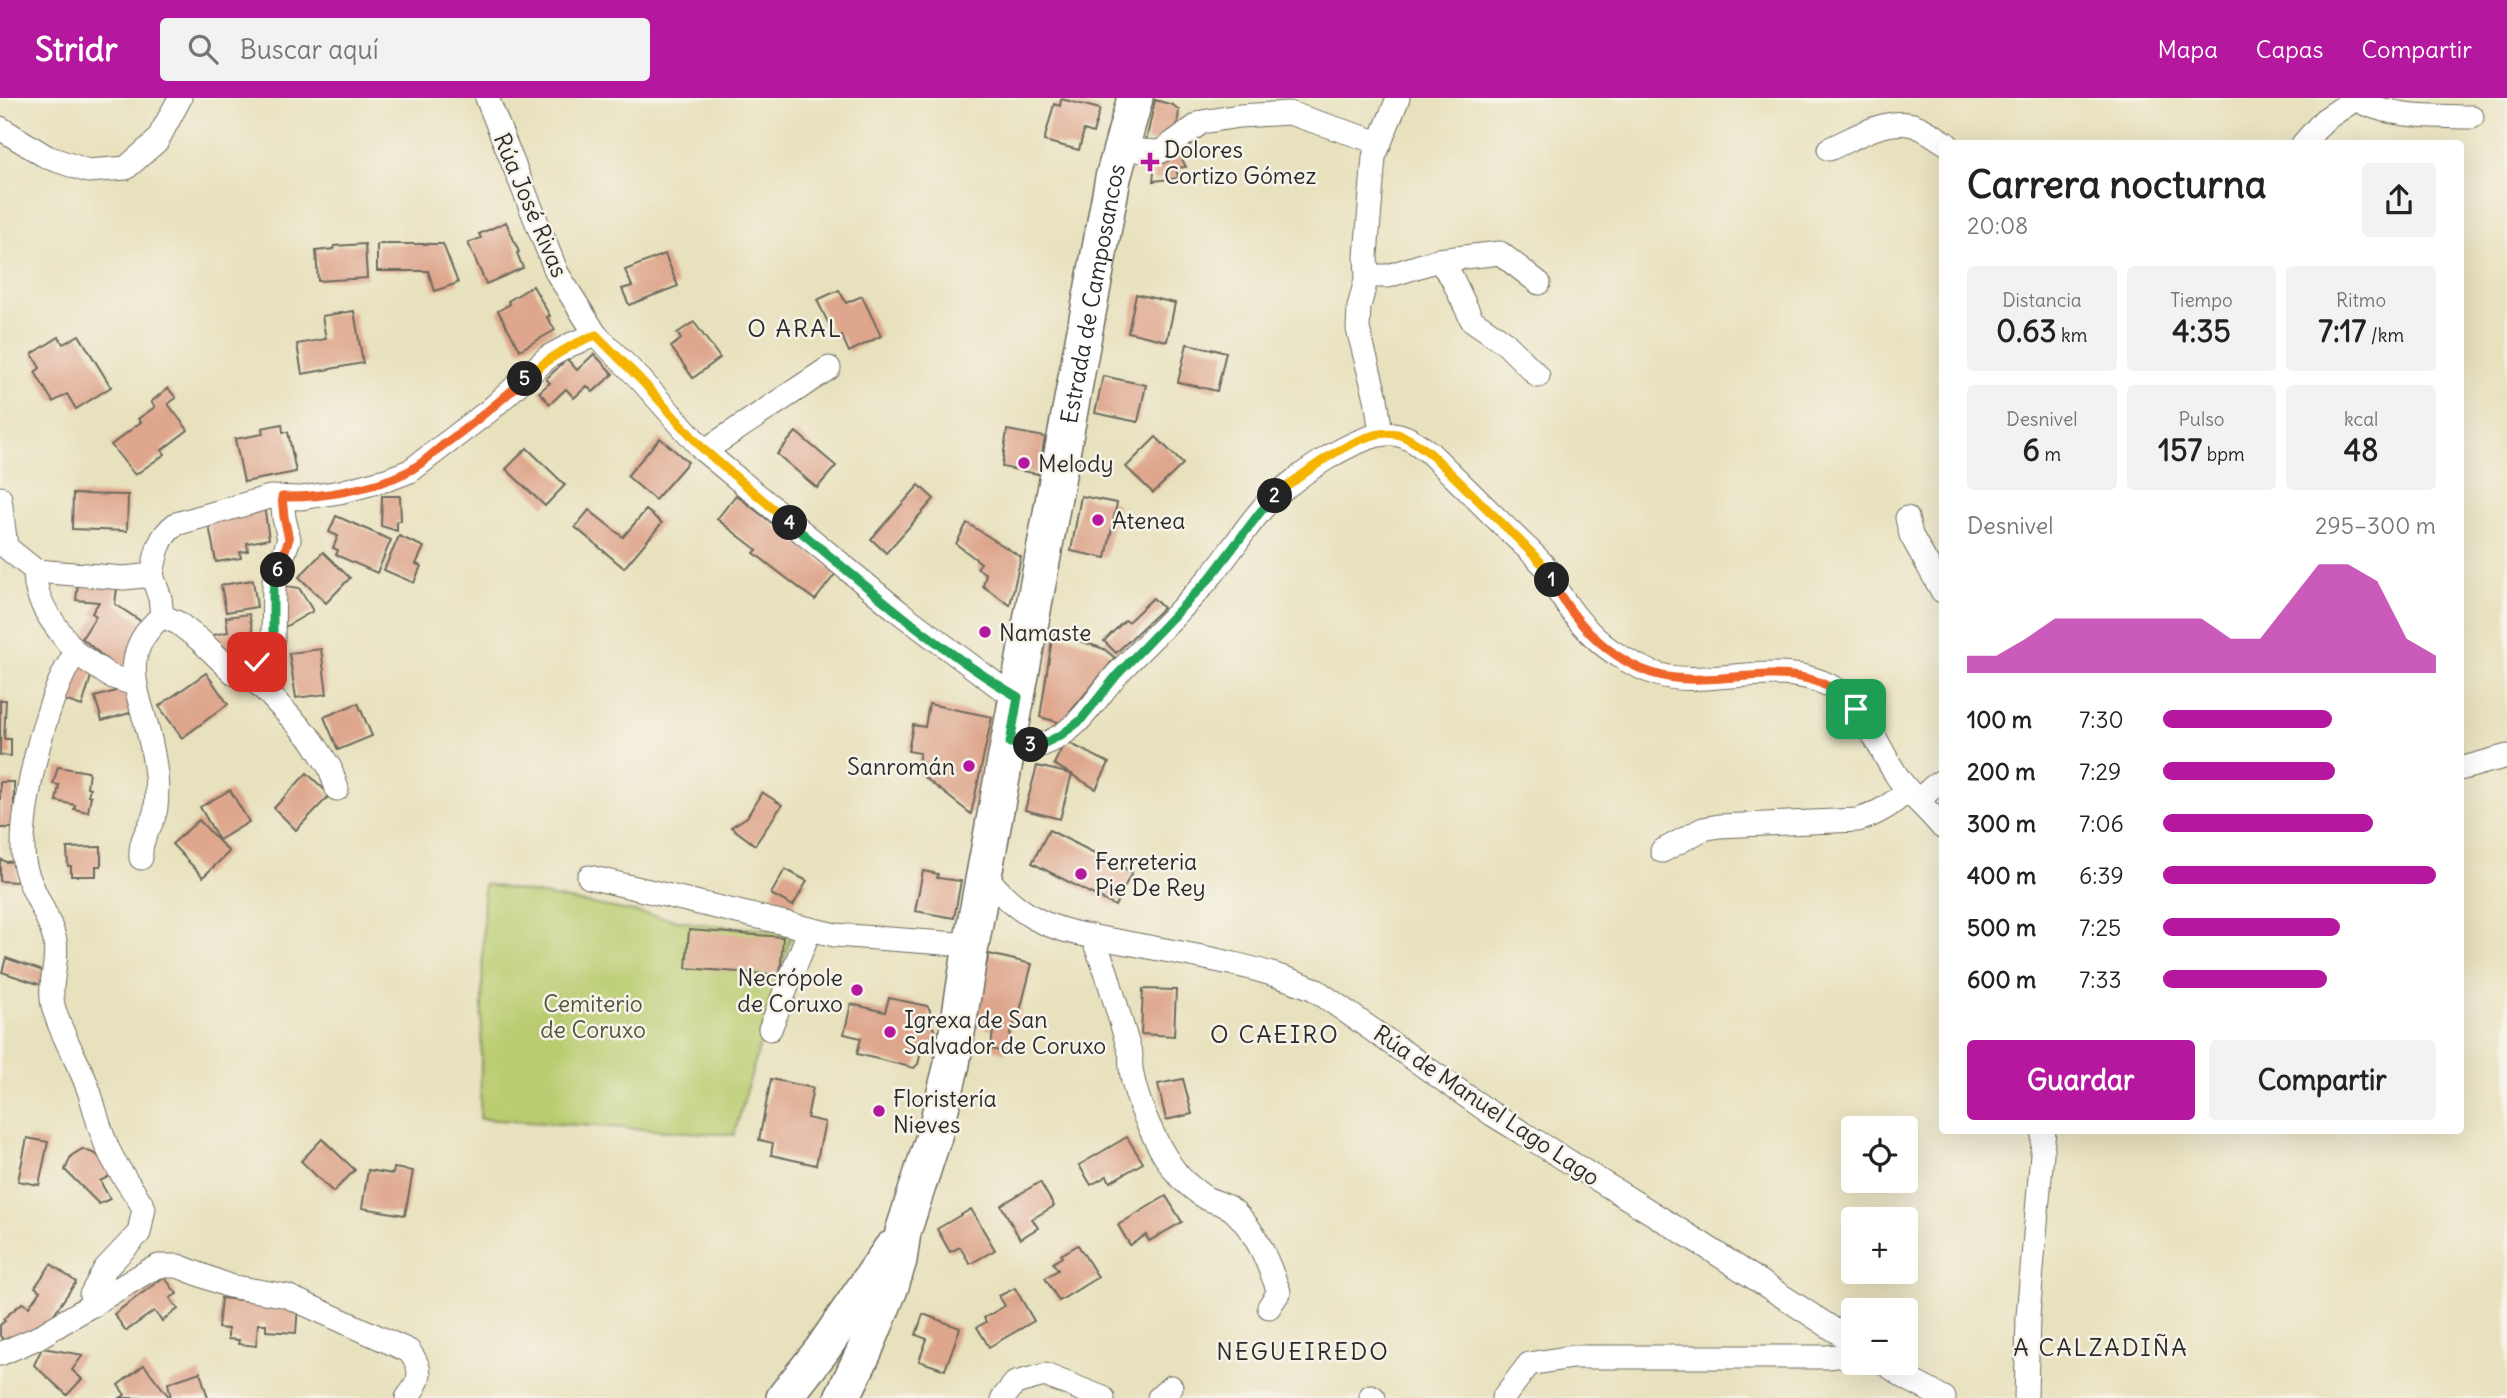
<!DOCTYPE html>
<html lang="es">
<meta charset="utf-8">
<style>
:root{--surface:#fff;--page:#f2f2f2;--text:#222;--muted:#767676;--accent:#b5179e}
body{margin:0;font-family:Delius,sans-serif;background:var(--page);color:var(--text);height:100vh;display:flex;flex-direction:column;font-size:26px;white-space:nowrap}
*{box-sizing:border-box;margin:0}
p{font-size:23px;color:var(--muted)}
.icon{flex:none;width:38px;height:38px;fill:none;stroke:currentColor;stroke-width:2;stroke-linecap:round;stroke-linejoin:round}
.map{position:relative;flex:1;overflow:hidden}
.sheet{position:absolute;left:1939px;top:42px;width:525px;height:994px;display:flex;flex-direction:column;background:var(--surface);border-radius:7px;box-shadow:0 7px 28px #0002}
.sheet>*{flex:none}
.tools{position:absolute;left:1841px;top:1018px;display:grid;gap:14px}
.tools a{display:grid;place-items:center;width:77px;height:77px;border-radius:7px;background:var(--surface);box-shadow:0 7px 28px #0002;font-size:35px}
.pin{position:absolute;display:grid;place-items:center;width:60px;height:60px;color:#fff;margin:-30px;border-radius:14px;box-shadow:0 4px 10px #0006}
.km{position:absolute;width:35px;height:35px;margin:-18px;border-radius:50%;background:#222;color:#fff;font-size:19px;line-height:35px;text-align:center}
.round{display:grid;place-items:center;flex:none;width:74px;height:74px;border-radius:7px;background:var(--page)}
.overview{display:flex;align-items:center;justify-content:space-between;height:119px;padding:0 28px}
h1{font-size:38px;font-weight:800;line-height:52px}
.figures{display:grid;grid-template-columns:repeat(3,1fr);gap:10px;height:119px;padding:7px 28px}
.figures div{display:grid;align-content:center;border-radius:7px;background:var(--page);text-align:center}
.figures b{font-size:30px;font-weight:800}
.figures small{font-size:19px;font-weight:400}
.figures p{font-size:19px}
.chart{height:196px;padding:14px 28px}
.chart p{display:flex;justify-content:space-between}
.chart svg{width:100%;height:126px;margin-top:7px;fill:var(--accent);opacity:.7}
.cta{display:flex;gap:14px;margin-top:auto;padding:14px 28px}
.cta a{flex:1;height:80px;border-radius:7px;background:var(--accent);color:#fff;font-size:28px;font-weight:800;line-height:80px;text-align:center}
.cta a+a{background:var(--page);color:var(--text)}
ul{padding:0 28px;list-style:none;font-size:23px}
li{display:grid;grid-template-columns:112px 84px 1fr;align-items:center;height:52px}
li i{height:18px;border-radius:9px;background:var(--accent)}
header{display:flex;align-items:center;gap:42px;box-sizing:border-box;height:98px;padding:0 35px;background:var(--accent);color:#fff}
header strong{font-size:33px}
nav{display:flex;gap:38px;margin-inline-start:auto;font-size:24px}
.search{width:490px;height:63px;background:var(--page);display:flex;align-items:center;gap:18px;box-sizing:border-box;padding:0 24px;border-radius:7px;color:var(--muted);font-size:26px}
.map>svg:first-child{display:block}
</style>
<header>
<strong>Stridr</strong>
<div class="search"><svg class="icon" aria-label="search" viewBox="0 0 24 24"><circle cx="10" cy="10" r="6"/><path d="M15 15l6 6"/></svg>Buscar aquí</div>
<nav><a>Mapa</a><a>Capas</a><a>Compartir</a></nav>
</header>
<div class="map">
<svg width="2507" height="1300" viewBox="0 0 2507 1300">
<rect width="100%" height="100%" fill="#f7f3e8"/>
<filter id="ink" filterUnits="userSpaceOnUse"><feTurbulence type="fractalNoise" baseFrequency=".0143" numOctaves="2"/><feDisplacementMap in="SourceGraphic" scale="14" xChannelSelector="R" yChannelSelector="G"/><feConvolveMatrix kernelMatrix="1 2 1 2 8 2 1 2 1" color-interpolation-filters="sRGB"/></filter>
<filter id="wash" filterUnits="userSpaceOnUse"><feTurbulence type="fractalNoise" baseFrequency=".00686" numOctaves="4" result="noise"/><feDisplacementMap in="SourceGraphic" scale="28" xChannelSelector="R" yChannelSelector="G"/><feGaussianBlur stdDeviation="1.57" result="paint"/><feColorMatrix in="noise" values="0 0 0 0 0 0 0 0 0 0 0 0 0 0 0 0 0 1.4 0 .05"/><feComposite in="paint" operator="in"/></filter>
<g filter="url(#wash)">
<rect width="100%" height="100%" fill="#e8e1bd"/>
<polygon fill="#b9cc6f" stroke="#727c4d" stroke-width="2" points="484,786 699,826 792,834 734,1037 480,1021"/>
<g id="blocks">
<g fill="#dea68c">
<polygon points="1061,1 1100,11 1093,35 1084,32 1079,52 1044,43 1054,6 1060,8"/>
<polygon points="1155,2 1173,7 1179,12 1176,39 1160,45 1146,43"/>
<polygon points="1178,53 1186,69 1176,70 1178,80 1153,83 1156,56"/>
<polygon points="506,124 519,154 517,155 523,170 486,186 468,145 481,140 479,136"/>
<polygon points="365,146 367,180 318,183 316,153 334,151 334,148"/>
<polygon points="377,146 443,146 458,185 435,193 428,173 377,173"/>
<polygon points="665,156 678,188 629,207 622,191 632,188 625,172"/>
<polygon points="533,188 550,218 547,219 555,232 520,252 498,213 510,206 508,203"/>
<polygon points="839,192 846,205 862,198 881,238 849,254 842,238 836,241 817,202"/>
<polygon points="1136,196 1175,205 1167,243 1128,234"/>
<polygon points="354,213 363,265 302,276 297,246 326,241 322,218"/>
<polygon points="694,224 720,260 693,280 671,249 681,241 677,235"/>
<polygon points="79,237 111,289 76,311 67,296 53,304 35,274 40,270 32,256 59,239 63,246"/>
<polygon points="1187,246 1226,254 1217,293 1178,284"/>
<polygon points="594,256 613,276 593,294 587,288 574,300 566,291 550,306 539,294 550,285 546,281 567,261 577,272"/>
<polygon points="1103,278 1146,287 1138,324 1095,315"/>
<polygon points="168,290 176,300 168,306 188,332 162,352 165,356 135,377 111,347 141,324 138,321 155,309 151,304"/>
<polygon points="282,326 283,334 288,334 296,374 244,384 235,341 263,336 262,330"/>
<polygon points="1007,332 1045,339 1038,376 1002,369"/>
<polygon points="796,334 836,368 817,390 777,356"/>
<polygon points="1156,339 1183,366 1153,395 1126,369"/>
<polygon points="660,340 688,364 655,402 627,378"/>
<polygon points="527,350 565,387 545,408 506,371"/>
<polygon points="919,387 934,401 886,455 871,441"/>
<polygon points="73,396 128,397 127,433 72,431"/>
<polygon points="736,397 836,475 815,502 754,455 757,452 717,421"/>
<polygon points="382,398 400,398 401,423 397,423 397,433 381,428"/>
<polygon points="1081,398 1117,405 1106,460 1071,453"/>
<polygon points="264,407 269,441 247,445 248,453 240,454 241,460 216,464 207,417"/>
<polygon points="589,412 623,439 646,412 662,425 624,470 575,429"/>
<polygon points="336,418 391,442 377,475 336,457 338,452 333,450 338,438 329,434"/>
<polygon points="967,425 1021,459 1010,507 983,488 986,476 977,470 981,465 956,446"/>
<polygon points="399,438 424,449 416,466 421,468 414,485 384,472"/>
<polygon points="323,454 350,480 326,505 299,479"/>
<polygon points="79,478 118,483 115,506 145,526 129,573 118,572 82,540 96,518 92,515 99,504 76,502"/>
<polygon points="253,482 257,509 226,514 221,487"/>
<polygon points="284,488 299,490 313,513 285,529 278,517"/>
<polygon points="1153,500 1163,510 1116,555 1104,543 1125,522 1128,524"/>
<polygon points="249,516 255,543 240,545 242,550 223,554 209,538 228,534 226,519"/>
<polygon points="1053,534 1104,551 1115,560 1061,625 1040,619"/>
<polygon points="321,551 327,596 296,600 289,555"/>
<polygon points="81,562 93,572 82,608 58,600"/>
<polygon points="206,575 228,606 182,640 159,608"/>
<polygon points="126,590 133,614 102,623 95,599"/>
<polygon points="0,602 6,602 4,641 11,641 11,658 0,657"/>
<polygon points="358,605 372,638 338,652 324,619"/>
<polygon points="929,606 992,619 971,716 920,676 921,664 918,664 920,655 908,653 913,627 925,629"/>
<polygon points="1065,643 1109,665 1096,691 1054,666"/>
<polygon points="1037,668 1072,676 1060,721 1025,712"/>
<polygon points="58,669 89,674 87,689 90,690 88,697 91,698 88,714 74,711 75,707 56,703 59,687 53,686"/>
<polygon points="307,675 330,697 296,732 274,710"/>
<rect x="0" y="684" width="14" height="46"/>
<polygon points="230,692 249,724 219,742 200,709"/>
<polygon points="762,694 782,707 755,747 731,729 747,719"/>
<polygon points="199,722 229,754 203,779 172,746"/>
<polygon points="1049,732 1132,774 1115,808 1032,765"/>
<polygon points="101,749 101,768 96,768 96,778 71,778 71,768 68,768 67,750"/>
<polygon points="0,761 6,764 16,763 17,784 0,783"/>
<polygon points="785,771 807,783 793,808 771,796"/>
<polygon points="923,773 938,776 937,780 961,783 954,820 915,813"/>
<polygon points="689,832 783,839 780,877 686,870"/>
<polygon points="989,856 1032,866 1019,917 1011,931 1007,955 991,951 993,932 973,928 982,871 985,872"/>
<polygon points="6,860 49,875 44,888 2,874"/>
<polygon points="1143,891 1176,892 1174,938 1141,936"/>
<polygon points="889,900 927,908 930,912 929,925 935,932 936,943 930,950 921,954 918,966 914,970 857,956 861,940 844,936 851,906 885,914"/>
<polygon points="771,981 813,990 807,1020 825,1024 816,1067 771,1057 773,1045 759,1042"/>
<polygon points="1183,981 1192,1016 1166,1022 1158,986"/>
<polygon points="1127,1039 1143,1065 1110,1084 1107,1078 1091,1087 1079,1067"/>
<polygon points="27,1040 48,1044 39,1087 18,1083"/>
<polygon points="322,1041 355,1072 333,1094 301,1063"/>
<polygon points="82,1051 96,1056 114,1076 100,1083 110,1101 99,1106 65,1072 71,1058"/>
<polygon points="394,1070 413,1073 405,1117 362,1110 368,1072 393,1076"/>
<polygon points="1040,1084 1054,1108 1032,1121 1038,1130 1020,1141 1001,1107"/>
<polygon points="1166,1098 1182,1124 1149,1143 1146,1137 1130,1147 1118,1127"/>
<polygon points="971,1111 995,1152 970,1166 960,1149 950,1154 937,1131"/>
<polygon points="1078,1147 1098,1179 1059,1203 1045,1180 1058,1172 1053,1165 1062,1159 1061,1157"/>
<polygon points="51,1166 76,1184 49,1223 36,1233 5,1244 0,1238 0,1227 5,1223 3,1221 22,1205 29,1209 40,1193 35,1189"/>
<polygon points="164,1179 177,1196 170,1200 178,1211 162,1223 154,1213 126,1233 114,1216"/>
<polygon points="1015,1190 1034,1223 989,1249 977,1229 986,1224 984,1220 1005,1208 999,1198"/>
<polygon points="221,1200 298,1208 296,1235 266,1233 266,1226 258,1226 256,1248 238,1246 239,1242 228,1241 228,1231 218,1230"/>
<polygon points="923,1216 960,1230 945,1272 919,1263 927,1241 916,1237"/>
<polygon points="42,1250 83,1257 72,1272 82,1281 67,1297 34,1267"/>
<polygon points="144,1267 170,1300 120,1300 125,1297 118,1287"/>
<polygon points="200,1274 208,1300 171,1300 168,1285"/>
</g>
</g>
</g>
<g filter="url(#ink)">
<use href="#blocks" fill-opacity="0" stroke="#6d6b5e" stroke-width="2"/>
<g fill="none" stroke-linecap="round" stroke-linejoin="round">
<g stroke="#6d6b5e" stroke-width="25">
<g id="street">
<polyline points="487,0 557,175 596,237 641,282 704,353 898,513 997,587 1018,599"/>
<path d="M 2355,1 C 2390,20 2433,18 2472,19"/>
<polyline points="0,30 47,59 88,73 126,70 157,43 180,0"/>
<polyline points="2303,46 2324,22 2357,0"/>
<path d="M 1829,51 C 1855,40 1884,20 1913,27 C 1924,30 1936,39 1947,46"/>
<polyline points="1142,53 1160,54 1202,24 1239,18 1289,15 1380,45"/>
<polyline points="1438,162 1451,178 1472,222 1504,244 1538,278"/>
<polyline points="1367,178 1388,178 1438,162 1500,155 1539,185"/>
<polyline points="1381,336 1376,300 1358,231 1359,209 1367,178 1366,158 1374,59 1398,0"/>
<polyline points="704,353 829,270"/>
<path d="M 0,400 L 6,449 L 36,473 L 124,480 L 152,477 C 156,456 158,439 176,426 L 270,399 L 301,400 L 340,394 L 389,381 L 410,373 L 490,312 L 548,259 L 572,246 L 596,237"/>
<polyline points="1907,420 1911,437 1942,493"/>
<path d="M 36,473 C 31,502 59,532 76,555 C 47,591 17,718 24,764 C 29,792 49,815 55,843 C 59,864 48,886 53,907 C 58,930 75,958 84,980 C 93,1000 96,1021 104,1041 C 112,1065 131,1088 144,1110 L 139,1135 L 105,1171 L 91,1197 L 94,1207"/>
<polyline points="162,518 178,525 201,543 235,576 250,579 266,593 312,642 330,670 337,691"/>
<polyline points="76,555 110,578 134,586"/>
<polyline points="250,579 257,564 273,543 274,483 289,441 284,420 282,399"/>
<path d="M 1010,645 C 1019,646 1033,649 1041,647 C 1078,635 1094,602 1118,575 C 1148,543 1182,513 1210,479 C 1229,457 1243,433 1262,411 C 1285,385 1358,333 1393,336 C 1407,337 1419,347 1430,355 C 1455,380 1481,405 1506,430 C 1519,443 1535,456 1547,471 C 1552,478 1554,487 1559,495 C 1575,520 1595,544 1621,559 C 1636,568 1652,576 1669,579 C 1725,587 1797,557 1845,598 C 1866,616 1881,654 1897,678 C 1909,697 1928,711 1942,729"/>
<polyline points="2460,671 2507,658"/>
<polyline points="1919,702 1934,688 1942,683"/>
<path d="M 1662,753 L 1703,731 L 1719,728 L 1858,722 C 1878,716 1891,707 1907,693"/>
<path d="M 141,760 C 139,737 154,729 156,709 C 159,684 154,657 148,633 C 136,588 119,555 162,518 L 160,500 L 152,477"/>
<path d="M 985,778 C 1000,794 1014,809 1034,820 C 1061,835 1096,839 1127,845 C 1190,857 1254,866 1314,891 L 1492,1016 L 1702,1146 L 1853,1244"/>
<polyline points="589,779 835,837 971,847"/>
<path d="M 1092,838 L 1106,873 L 1131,958 C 1127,988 1161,1063 1185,1084 C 1191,1089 1199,1096 1206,1100 C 1216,1105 1227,1106 1235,1114 C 1258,1136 1268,1165 1279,1194 L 1269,1209"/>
<polyline points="770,931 810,831"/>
<path d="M 0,1256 L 37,1240 L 148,1173 L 159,1168 L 178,1168 L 229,1188 L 287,1198 L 409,1253 C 424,1273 421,1282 407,1300"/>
<polyline points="1884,1265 1906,1280 1944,1300"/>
<polyline points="1371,1298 1374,1300"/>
<polyline points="1003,1300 1015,1285 1045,1277 1103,1300"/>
<polyline points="1159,1300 1171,1289"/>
<polyline points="1503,1300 1529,1266 1572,1259 1828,1259 1853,1256"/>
<polyline points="2026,1300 2028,1218 2044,1032"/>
</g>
</g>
<g stroke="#6d6b5e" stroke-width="38">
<g id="primary">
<polyline points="784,1300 822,1252 891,1151"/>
<path id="s1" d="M 842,1300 L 864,1254 L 891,1188 L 899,1162 L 903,1134 L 934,1038 L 952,966 L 971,847 L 1101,145 L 1113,80 L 1135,0"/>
</g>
</g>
<use href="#street" stroke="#fff" stroke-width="23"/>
<use href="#primary" stroke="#fff" stroke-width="35"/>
</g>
</g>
<g fill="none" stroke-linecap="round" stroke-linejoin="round" filter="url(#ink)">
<g stroke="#fff" stroke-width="14">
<path id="split-1" d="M 1552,482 C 1574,526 1617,570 1668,579 C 1733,590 1806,552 1856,611"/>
</g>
<g stroke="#fff" stroke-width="14">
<path id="split-2" d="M 1275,398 C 1301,377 1362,328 1397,336 C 1409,339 1420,348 1430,355 L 1519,442 L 1548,472 L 1552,482"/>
</g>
<g stroke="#fff" stroke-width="14">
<polyline id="split-3" points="1031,647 1039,648 1061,637 1080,623 1117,577 1210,480 1261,413 1275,398"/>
</g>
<g stroke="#fff" stroke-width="14">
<path id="split-4" d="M 790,425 C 863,485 936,551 1018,599 L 1010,645 L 1031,647"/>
</g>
<g stroke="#fff" stroke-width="14">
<path id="split-5" d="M 525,281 C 547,261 568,247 596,237 L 641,282 L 704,352 L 790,425"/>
</g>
<g stroke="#fff" stroke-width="14">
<path id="split-6" d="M 278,472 L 289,441 L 284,419 L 282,399 C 320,400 373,391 407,374 C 420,368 431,357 442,348 C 471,327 498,305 525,281"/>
</g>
<g stroke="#fff" stroke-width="14">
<polyline id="split-7" points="257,564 273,542 273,493 278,472"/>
</g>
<use href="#split-1" stroke="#f0652b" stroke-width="9"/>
<use href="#split-2" stroke="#f5b400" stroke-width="9"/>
<use href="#split-3" stroke="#22a559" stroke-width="9"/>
<use href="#split-4" stroke="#22a559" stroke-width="9"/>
<use href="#split-5" stroke="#f5b400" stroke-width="9"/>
<use href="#split-6" stroke="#f0652b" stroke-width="9"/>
<use href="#split-7" stroke="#22a559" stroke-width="9"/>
</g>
<g fill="#b5179e" stroke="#f7f3e8" stroke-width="2.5">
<path d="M1146.5 53.5h7v7h7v7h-7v7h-7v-7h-7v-7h7z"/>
<circle cx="1024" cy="365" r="7"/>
<circle cx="1098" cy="422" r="7"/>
<circle cx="985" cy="534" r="7"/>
<circle cx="969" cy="668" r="7"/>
<circle cx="1081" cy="776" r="7"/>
<circle cx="857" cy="892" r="7"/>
<circle cx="890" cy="934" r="7"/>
<circle cx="879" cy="1013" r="7"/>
</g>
<g text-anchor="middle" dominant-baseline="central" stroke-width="5" stroke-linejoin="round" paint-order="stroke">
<g font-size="23" fill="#2b2b2b" stroke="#f7f3e8" text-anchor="start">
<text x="1164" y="51">Dolores<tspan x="1164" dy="26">Cortizo Gómez</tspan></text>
<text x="1038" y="365">Melody</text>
<text x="1112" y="422">Atenea</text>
<text x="999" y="534">Namaste</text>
<text x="955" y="668" text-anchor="end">Sanromán</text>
<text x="1095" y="763">Ferreteria<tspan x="1095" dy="26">Pie De Rey</tspan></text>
<text x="843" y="879" text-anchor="end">Necrópole<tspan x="843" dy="26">de Coruxo</tspan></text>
<text x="904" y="921">Igrexa de San<tspan x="904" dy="26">Salvador de Coruxo</tspan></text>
<text x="893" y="1000">Floristería<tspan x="893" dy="26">Nieves</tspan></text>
</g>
<g font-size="23" fill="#2b2b2b" stroke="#f7f3e8">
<text transform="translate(531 107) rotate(67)">Rúa José Rivas</text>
<text stroke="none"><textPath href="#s1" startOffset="1136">Estrada de Camposancos</textPath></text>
<text transform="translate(1487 1007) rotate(34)">Rúa de Manuel Lago Lago</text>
</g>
<g font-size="23" fill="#4e533c" stroke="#f7f3e8">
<text x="593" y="905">Cemiterio<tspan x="593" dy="26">de Coruxo</tspan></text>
</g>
<g font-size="24" letter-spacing="2" fill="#2b2b2b" stroke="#f7f3e8">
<text x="795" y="230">O ARAL</text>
<text x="1275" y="936">O CAEIRO</text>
<text x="2101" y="1249">A CALZADIÑA</text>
<text x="1303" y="1253">NEGUEIREDO</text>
</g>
</g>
</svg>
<div class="tools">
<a><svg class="icon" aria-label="locate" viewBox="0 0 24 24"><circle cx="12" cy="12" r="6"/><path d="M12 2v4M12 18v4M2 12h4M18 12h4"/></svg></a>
<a>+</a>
<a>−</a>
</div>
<div class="pin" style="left:1856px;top:611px;background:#1e9e55"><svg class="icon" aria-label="arrive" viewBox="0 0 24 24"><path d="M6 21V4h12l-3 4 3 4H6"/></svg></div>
<div class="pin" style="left:257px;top:564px;background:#d93025"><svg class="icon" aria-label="check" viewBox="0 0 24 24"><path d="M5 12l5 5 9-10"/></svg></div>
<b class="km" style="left:1552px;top:482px">1</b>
<b class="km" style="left:1275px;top:398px">2</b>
<b class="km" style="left:1031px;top:647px">3</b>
<b class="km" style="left:790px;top:425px">4</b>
<b class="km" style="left:525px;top:281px">5</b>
<b class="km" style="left:278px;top:472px">6</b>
<section class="sheet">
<div class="overview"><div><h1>Carrera nocturna</h1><p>20:08</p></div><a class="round"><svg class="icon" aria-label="share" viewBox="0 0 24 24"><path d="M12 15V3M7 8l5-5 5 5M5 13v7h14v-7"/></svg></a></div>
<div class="figures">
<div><p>Distancia</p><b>0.63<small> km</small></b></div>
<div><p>Tiempo</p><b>4:35</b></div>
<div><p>Ritmo</p><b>7:17<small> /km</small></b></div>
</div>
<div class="figures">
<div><p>Desnivel</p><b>6<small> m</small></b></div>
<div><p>Pulso</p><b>157<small> bpm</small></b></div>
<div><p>kcal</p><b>48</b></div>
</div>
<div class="chart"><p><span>Desnivel</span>295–300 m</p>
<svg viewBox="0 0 160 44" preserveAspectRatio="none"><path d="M0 44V38L10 38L20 32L30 25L40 25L50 25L60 25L70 25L80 25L90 32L100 32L110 19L120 6L130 6L140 12L150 32L160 38V44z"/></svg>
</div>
<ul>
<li><b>100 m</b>7:30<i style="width:62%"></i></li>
<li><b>200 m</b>7:29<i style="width:63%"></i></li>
<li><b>300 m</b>7:06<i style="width:77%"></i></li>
<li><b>400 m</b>6:39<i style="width:100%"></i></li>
<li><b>500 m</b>7:25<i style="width:65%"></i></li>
<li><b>600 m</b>7:33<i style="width:60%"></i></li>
</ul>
<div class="cta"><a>Guardar</a><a>Compartir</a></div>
</section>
</div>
